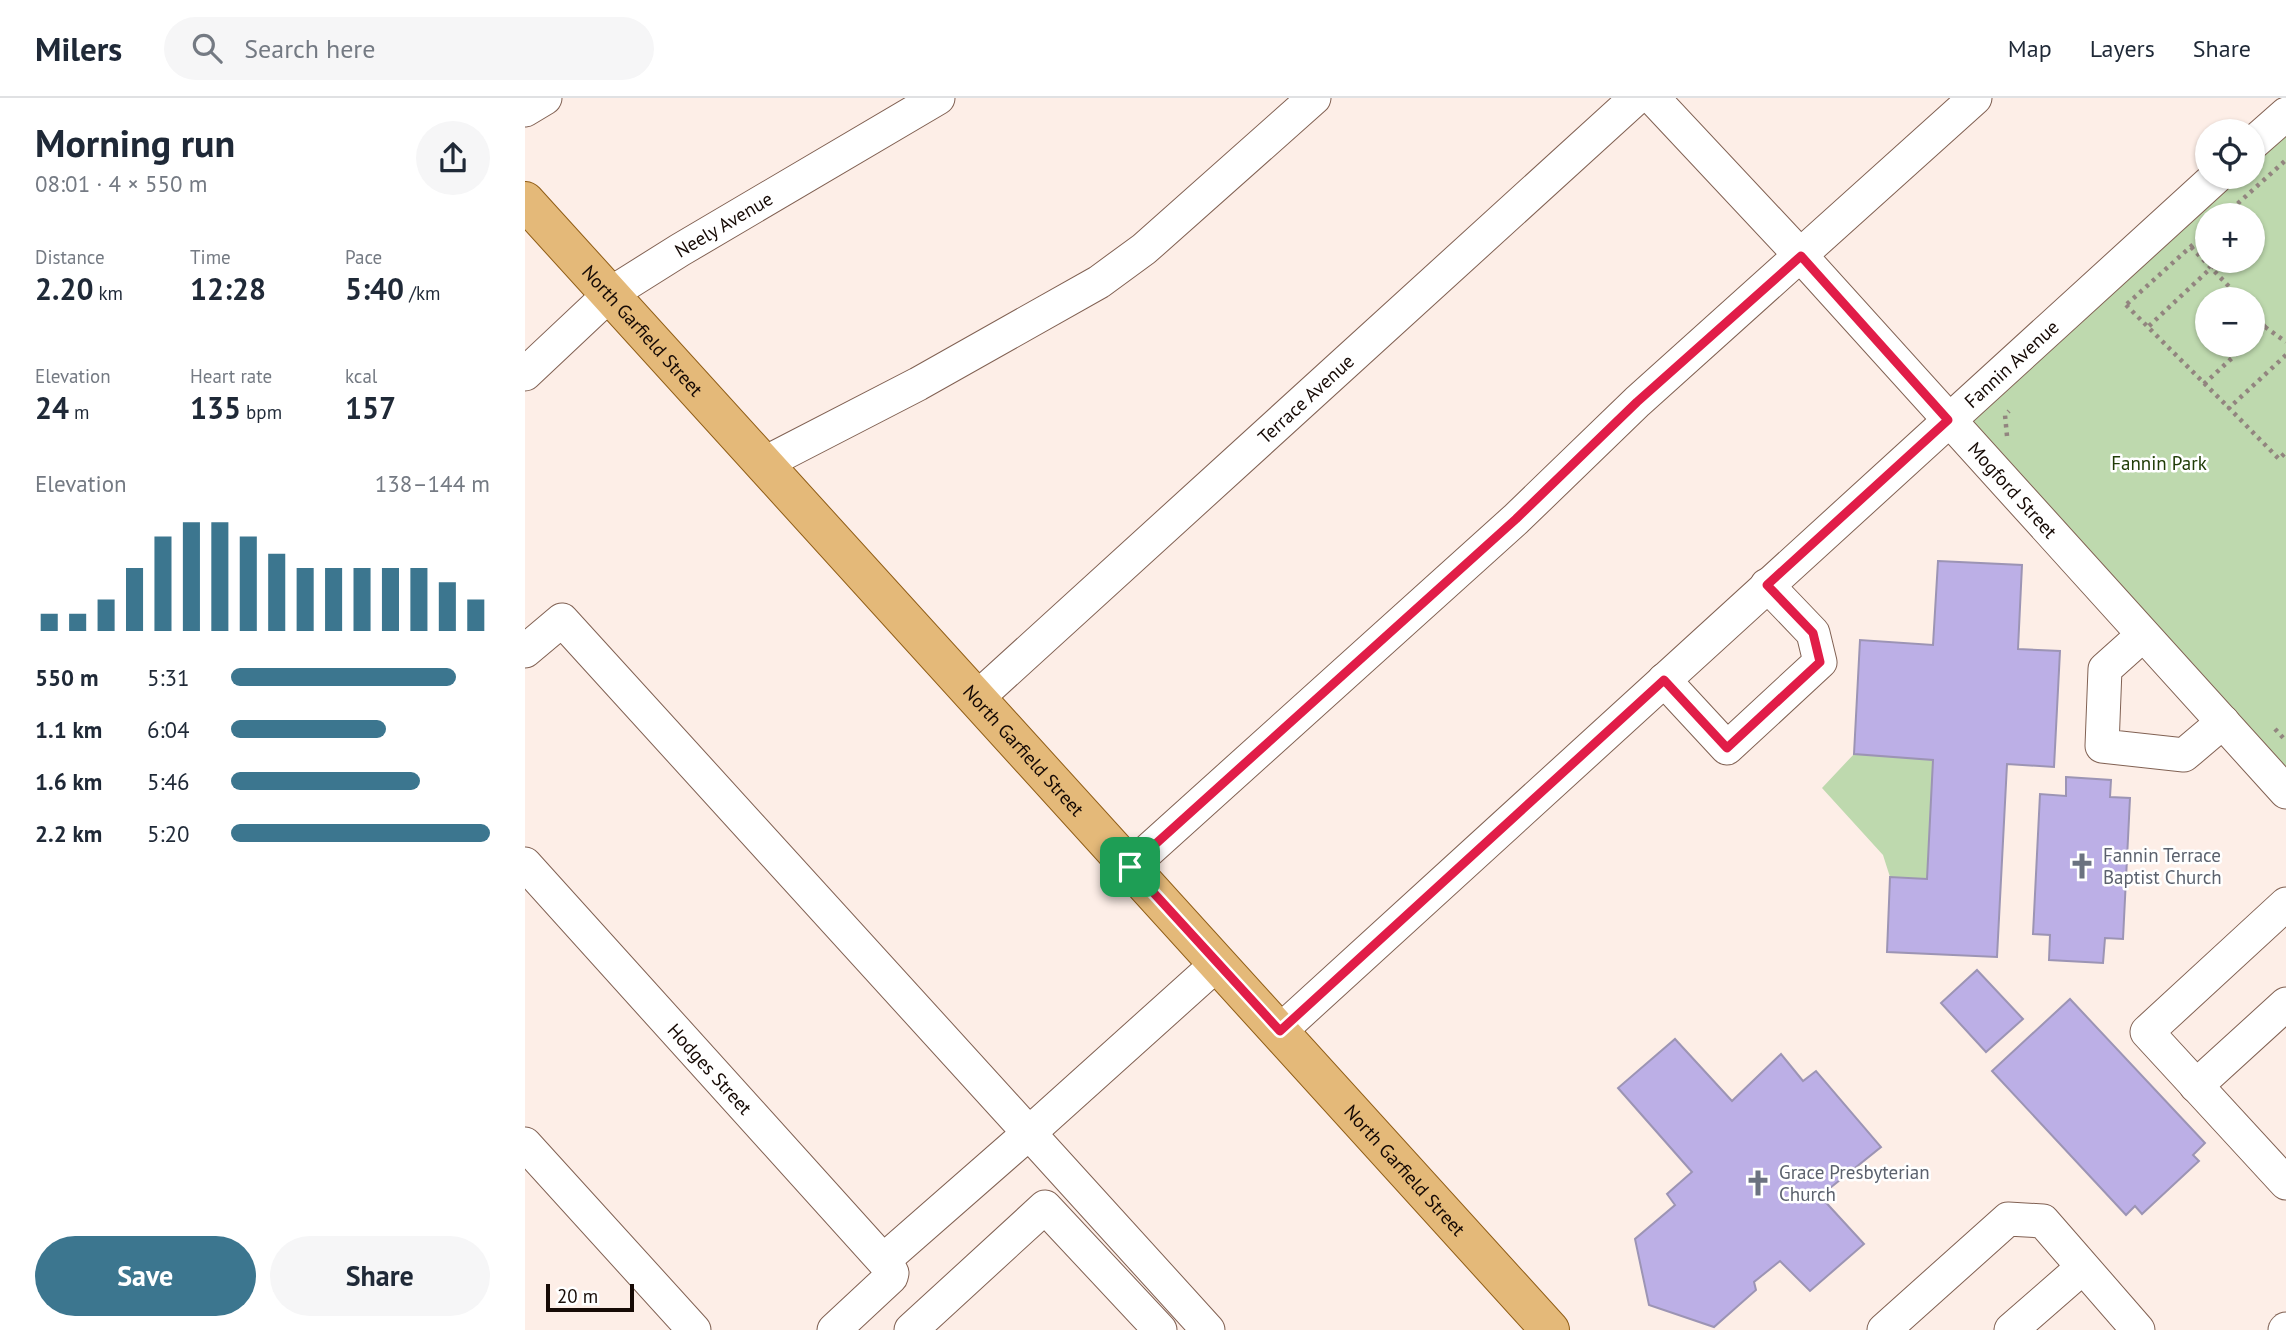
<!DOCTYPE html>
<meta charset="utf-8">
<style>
:root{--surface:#fff;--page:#f6f6f7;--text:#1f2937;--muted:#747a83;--line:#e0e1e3;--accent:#3c768f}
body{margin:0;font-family:"PT Sans",sans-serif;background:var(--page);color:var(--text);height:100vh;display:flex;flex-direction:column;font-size:26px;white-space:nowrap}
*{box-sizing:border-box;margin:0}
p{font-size:23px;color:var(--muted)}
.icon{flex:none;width:38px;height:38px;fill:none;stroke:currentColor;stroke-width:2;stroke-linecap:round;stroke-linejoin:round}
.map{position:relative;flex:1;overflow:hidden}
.drawer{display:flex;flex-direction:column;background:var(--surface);width:525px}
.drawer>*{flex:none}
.tools{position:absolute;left:1670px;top:21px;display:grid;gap:14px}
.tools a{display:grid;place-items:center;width:70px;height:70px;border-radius:50%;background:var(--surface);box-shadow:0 2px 5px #0004;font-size:35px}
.scale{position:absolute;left:21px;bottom:18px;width:88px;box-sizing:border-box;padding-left:7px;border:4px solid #160a05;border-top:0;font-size:19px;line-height:24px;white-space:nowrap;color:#160a05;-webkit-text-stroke:5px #fff;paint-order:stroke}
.pin{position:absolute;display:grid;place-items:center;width:60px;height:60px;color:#fff;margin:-30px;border-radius:14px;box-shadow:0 4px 10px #0006}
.round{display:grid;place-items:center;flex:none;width:74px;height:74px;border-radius:37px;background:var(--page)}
.summary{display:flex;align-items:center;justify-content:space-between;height:119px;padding:0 35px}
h1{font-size:38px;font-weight:800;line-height:52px}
.stats{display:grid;grid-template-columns:repeat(3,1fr);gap:10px;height:119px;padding:7px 35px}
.stats div{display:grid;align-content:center}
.stats b{font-size:30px;font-weight:800}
.stats small{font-size:19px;font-weight:400}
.stats p{font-size:19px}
.chart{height:196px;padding:14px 35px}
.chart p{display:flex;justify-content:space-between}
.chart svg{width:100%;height:126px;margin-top:7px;stroke:var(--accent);stroke-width:6}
.action{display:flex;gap:14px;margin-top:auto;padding:14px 35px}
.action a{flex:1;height:80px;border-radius:42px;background:var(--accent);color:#fff;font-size:28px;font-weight:800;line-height:80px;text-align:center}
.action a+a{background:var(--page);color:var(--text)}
ul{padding:0 35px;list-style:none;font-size:23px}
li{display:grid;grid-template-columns:112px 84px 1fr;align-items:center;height:52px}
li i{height:18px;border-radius:9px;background:var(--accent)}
header{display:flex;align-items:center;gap:42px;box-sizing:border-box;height:98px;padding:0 35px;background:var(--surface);border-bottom:2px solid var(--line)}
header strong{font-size:33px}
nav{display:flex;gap:38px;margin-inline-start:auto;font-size:24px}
.search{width:490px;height:63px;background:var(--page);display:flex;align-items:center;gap:18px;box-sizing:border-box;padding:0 24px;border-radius:38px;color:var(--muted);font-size:26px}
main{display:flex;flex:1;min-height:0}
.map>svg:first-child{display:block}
</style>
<header>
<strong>Milers</strong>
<div class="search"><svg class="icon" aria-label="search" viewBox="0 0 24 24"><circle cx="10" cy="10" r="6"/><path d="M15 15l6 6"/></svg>Search here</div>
<nav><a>Map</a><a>Layers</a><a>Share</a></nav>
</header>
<main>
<section class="drawer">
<div class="summary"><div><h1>Morning run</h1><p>08:01 · 4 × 550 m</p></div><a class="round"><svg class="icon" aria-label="share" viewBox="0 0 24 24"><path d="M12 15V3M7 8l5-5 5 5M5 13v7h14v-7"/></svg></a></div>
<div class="stats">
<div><p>Distance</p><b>2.20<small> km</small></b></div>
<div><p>Time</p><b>12:28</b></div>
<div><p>Pace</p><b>5:40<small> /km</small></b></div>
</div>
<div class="stats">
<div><p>Elevation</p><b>24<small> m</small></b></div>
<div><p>Heart rate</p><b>135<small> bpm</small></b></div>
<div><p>kcal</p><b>157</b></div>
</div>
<div class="chart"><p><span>Elevation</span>138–144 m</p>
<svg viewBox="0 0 160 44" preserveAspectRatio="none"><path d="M5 44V38M15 44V38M25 44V33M35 44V22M45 44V11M55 44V6M65 44V6M75 44V11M85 44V17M95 44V22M105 44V22M115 44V22M125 44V22M135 44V22M145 44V27M155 44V33"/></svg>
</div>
<ul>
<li><b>550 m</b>5:31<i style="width:87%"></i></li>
<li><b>1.1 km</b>6:04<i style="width:60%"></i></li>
<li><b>1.6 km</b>5:46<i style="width:73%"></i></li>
<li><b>2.2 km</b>5:20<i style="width:100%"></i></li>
</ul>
<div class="action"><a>Save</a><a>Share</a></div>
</section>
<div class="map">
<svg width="1761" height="1232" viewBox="0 0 1761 1232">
<rect width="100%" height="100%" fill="#fdeee7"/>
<g fill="#bed9ae" fill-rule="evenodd">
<path d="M 1761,16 L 1761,694 L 1423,322 L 1691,79 L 1727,79 L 1727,46 ZM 1682,117 L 1727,117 L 1727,163 L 1682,163 ZM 1682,201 L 1727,201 L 1727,247 L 1682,247 Z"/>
<polygon points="1329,656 1408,662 1402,781 1365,779 1358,757 1297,690"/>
</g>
<g fill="#bcafe6" stroke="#9c94b4" stroke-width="2">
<polygon points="1413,463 1497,467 1493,551 1535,553 1529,669 1482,666 1472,859 1362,854 1365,779 1402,781 1408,662 1329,656 1335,542 1408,547"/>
<polygon points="1541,679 1586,682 1585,699 1605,700 1598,841 1580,840 1578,865 1524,862 1525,837 1508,836 1515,696 1541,698"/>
<polygon points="1452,872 1498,921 1461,954 1416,905"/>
<polygon points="1545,901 1680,1045 1668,1057 1674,1063 1617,1116 1610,1108 1601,1117 1467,973"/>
<polygon points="1150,941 1207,1003 1256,956 1278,983 1291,973 1356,1049 1295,1098 1339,1146 1285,1193 1255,1163 1229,1184 1231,1192 1189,1229 1124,1207 1110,1141 1150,1107 1142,1096 1167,1074 1093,990"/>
</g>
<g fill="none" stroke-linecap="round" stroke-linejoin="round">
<g stroke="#816153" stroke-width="35">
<g id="minor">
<path id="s1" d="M 1128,0 L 1276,158 L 1761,694"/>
<polyline points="0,12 20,0"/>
<polyline points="1727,46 1761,16"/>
<path id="s2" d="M 0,276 L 85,196 L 155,152 L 413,0"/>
<polyline points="238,366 393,286 574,184 619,151 789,0"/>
<polyline points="1618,537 1580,571 1577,648 1659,657 1698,624"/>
<polyline points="0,553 37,522 504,1035 693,865"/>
<polyline points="1139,582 1202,650 1295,564 1288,535 1242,487"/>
<path id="s3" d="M 451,601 L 1111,0"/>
<path id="s4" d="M 0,766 L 363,1168 L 367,1175 L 366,1179 L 309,1232"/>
<polyline points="605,769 991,421 1112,304 1450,0"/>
<polyline points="1761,806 1622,934 1761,1085"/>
<path id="s5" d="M 755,933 L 1691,79"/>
<polyline points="1671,988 1761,906"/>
<polyline points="0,1046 169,1232"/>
<polyline points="359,1162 504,1035 683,1232"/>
<polyline points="386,1232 520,1109 635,1232"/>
<polyline points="1359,1232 1483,1121 1518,1123 1613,1232"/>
<polyline points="1486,1232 1557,1170"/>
<polyline points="1760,1232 1761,1231"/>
</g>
</g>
<g stroke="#905d16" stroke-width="40">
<g id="major">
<path id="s6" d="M 0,103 L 1025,1232"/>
</g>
</g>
<g stroke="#92857f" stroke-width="4.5" stroke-dasharray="3.5 5" stroke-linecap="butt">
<polyline points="1700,117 1761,62"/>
<polyline points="1666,149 1716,201"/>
<polyline points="1602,206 1682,134"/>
<polyline points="1601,207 1704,310"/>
<polyline points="1727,214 1740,229 1727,241"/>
<polyline points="1624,228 1687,169"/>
<polyline points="1740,229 1761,244"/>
<polyline points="1761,257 1704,310 1754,361 1761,354"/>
<polyline points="1679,286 1721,247"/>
<polyline points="1482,338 1480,317 1484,313"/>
<polyline points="1750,631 1761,643"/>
</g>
<use href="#minor" stroke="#fff" stroke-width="33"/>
<use href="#major" stroke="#e4b979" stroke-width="38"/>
</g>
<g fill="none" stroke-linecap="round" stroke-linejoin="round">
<g stroke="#fff" stroke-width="14">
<polygon id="route" points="1276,158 1423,322 1242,487 1288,535 1295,564 1202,650 1139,582 755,933 605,769 991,421 1112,304"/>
</g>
<use href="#route" stroke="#e11d48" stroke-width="9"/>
</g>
<defs>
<g id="church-bare" transform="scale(2.1)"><path d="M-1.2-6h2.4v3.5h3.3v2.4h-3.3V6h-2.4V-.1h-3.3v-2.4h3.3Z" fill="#6b7280" stroke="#fff" stroke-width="2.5" paint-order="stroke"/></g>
</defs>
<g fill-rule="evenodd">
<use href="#church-bare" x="1557" y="768"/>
<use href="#church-bare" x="1233" y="1085"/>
</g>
<g text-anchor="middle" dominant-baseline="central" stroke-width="5" stroke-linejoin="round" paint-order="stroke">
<g font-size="19" fill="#160a05" stroke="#fff">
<text stroke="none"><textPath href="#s2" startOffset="250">Neely Avenue</textPath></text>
<text stroke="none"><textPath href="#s6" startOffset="175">North Garfield Street</textPath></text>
<text stroke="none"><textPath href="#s5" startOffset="990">Fannin Avenue</textPath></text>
<text stroke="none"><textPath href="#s3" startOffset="446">Terrace Avenue</textPath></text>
<text stroke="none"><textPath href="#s1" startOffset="532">Mogford Street</textPath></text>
<text stroke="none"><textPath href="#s6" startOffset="742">North Garfield Street</textPath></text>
<text stroke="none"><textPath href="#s4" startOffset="276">Hodges Street</textPath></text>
<text stroke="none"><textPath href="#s6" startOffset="1309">North Garfield Street</textPath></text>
</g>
<g font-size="19" fill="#203c06" stroke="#fff">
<text x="1634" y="365">Fannin Park</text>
</g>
<g font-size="19" fill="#5b616d" stroke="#fff" text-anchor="start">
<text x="1578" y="757">Fannin Terrace<tspan x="1578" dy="22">Baptist Church</tspan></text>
<text x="1254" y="1074">Grace Presbyterian<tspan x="1254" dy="22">Church</tspan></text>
</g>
</g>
</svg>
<div class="tools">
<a><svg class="icon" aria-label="locate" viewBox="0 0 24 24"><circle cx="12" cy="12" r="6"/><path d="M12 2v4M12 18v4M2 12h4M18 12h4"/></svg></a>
<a>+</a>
<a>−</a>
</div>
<div class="scale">20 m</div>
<div class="pin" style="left:605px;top:769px;background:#1e9e55"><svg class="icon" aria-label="arrive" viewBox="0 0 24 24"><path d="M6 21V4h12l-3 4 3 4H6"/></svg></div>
</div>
</main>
